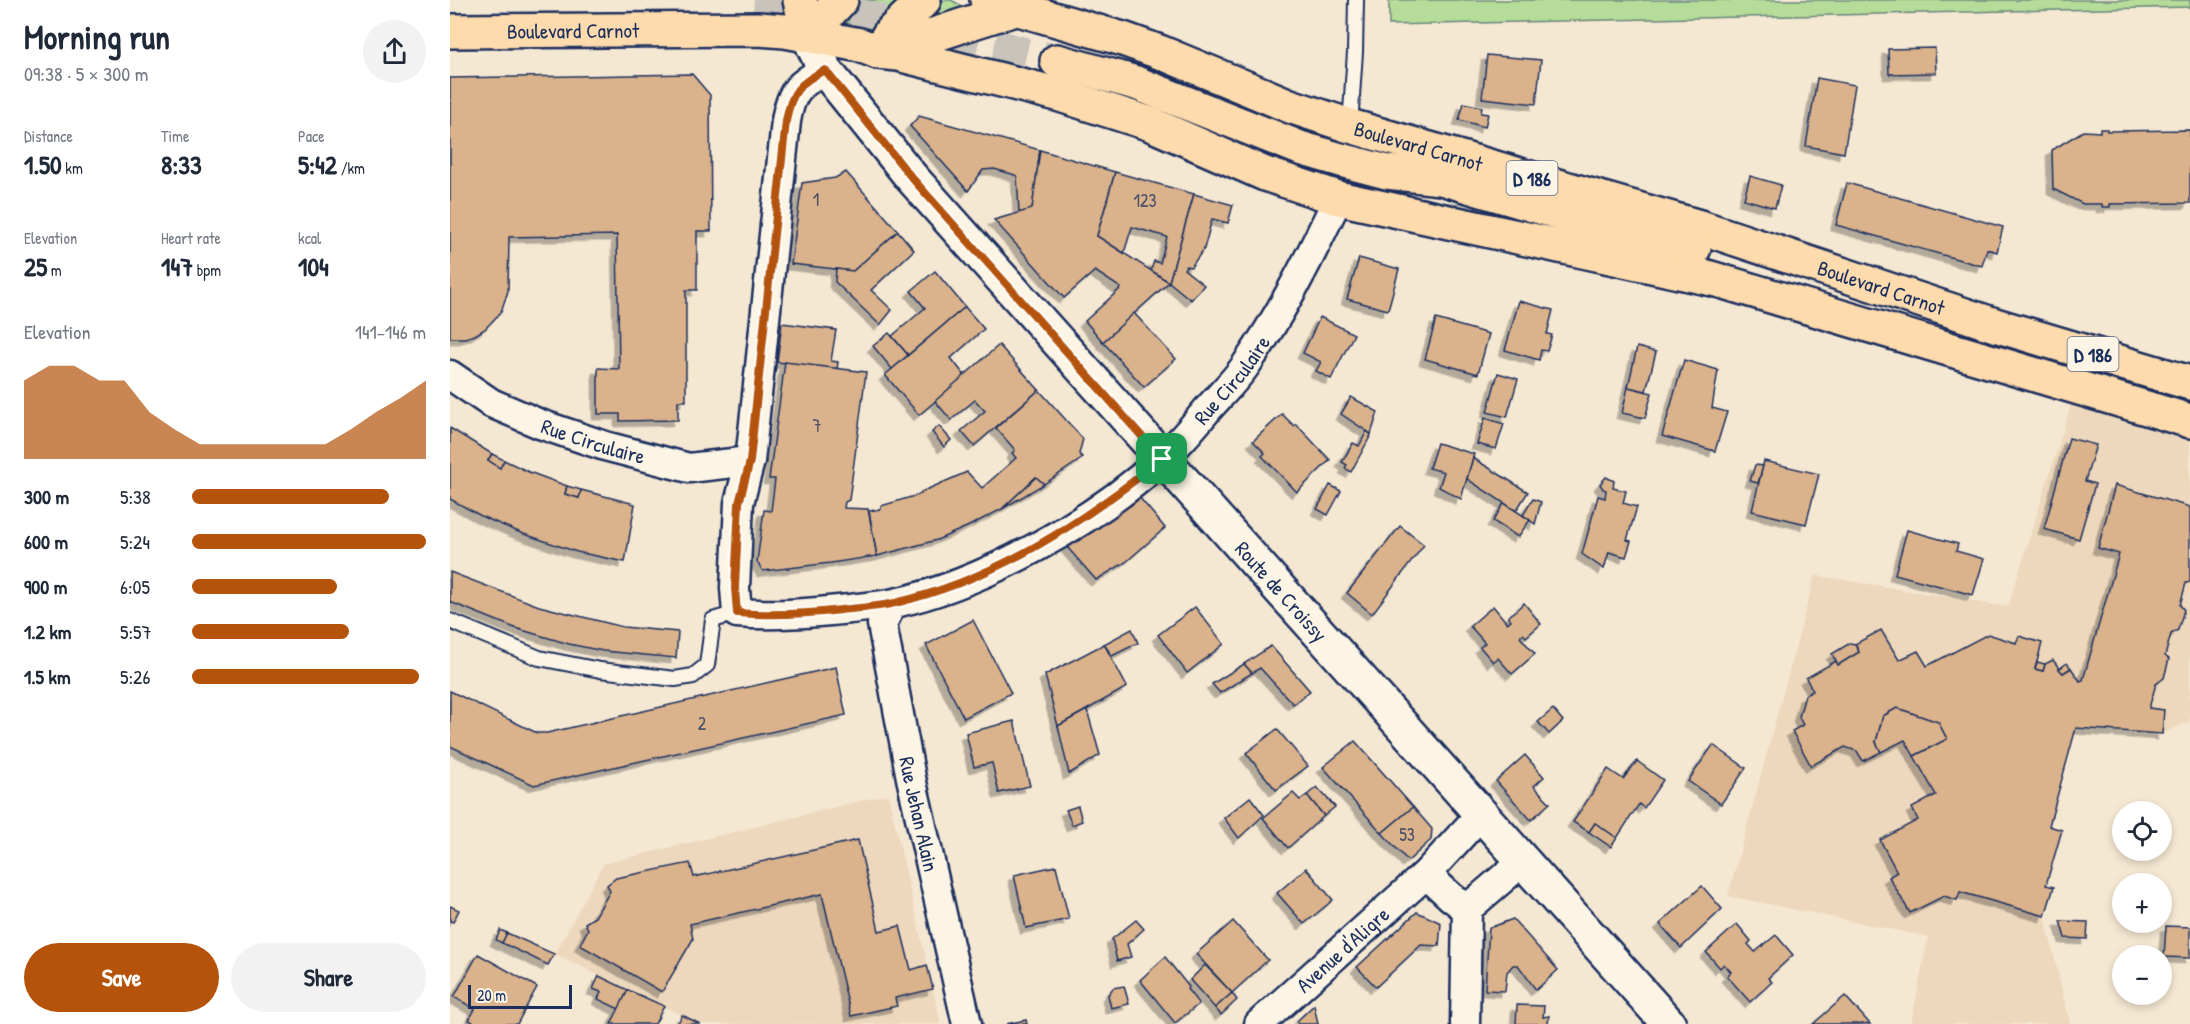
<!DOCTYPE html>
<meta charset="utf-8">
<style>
:root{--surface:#fff;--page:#f2f2f3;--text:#1f2937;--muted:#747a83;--accent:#b45309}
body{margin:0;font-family:"Patrick Hand",sans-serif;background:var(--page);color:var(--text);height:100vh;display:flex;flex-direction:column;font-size:22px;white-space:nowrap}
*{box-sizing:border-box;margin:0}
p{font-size:20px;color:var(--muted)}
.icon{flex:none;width:33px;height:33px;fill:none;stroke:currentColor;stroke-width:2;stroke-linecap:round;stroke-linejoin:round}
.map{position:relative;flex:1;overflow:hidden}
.details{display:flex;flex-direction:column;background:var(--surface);width:450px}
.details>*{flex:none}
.tools{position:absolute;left:1662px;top:801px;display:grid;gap:12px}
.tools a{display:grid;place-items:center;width:60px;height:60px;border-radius:50%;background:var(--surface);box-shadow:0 3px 9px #0003;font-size:30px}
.scale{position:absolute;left:18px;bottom:15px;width:104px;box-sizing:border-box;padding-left:6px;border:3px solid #1b2f5e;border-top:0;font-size:16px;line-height:21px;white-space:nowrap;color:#1b2f5e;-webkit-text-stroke:4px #fcf5e5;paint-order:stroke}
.pin{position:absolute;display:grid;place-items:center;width:51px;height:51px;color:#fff;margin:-26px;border-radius:12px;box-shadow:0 3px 9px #0006}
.round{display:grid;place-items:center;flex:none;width:63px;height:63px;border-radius:32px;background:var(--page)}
.summary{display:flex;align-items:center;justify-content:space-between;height:102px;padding:0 24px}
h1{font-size:33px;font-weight:700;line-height:45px}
.figures{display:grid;grid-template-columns:repeat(3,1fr);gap:9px;height:102px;padding:6px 24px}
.figures div{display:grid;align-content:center}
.figures b{font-size:26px;font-weight:700}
.figures small{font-size:16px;font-weight:400}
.figures p{font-size:16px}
.chart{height:168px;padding:12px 24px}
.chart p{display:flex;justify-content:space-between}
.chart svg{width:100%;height:108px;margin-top:6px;fill:var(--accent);opacity:.7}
.button{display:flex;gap:12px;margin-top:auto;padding:12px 24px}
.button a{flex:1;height:69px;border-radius:36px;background:var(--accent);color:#fff;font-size:24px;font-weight:700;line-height:69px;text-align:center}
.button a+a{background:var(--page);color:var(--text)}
ul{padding:0 24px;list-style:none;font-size:20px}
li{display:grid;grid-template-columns:96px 72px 1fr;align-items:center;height:45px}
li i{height:15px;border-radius:8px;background:var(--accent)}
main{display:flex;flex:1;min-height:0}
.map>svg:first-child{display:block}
</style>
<main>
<section class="details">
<div class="summary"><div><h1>Morning run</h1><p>09:38 · 5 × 300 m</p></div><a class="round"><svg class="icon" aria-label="share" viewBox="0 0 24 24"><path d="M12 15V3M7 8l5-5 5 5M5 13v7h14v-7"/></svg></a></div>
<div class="figures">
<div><p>Distance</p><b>1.50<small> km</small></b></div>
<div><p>Time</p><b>8:33</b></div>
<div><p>Pace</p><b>5:42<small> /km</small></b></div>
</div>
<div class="figures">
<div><p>Elevation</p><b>25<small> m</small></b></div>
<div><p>Heart rate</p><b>147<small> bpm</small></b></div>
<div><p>kcal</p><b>104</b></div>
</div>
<div class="chart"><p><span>Elevation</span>141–146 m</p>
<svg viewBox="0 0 160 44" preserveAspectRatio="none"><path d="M0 44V12L10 6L20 6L30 12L40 12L50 25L60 32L70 38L80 38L90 38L100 38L110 38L120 38L130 32L140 25L150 19L160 12V44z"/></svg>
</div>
<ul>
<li><b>300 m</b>5:38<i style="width:84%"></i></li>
<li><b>600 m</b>5:24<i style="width:100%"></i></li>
<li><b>900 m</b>6:05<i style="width:62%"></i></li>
<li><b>1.2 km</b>5:57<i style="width:67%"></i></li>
<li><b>1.5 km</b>5:26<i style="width:97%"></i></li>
</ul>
<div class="button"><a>Save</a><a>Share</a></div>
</section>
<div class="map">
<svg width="1740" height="1024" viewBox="0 0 1740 1024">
<defs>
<filter id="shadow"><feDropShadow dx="-5.5" dy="5.5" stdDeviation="0" flood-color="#0004"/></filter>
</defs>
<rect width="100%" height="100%" fill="#f5e8d3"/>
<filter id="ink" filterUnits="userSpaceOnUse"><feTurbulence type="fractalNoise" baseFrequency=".0167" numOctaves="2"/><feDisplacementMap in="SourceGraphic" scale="12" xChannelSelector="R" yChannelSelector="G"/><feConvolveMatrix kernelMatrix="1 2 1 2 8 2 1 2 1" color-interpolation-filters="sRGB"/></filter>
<g filter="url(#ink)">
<g fill="#edd8bd">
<polygon points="1623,398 1740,431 1740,721 1712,734 1627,728 1599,826 1612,830 1596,884 1604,887 1595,916 1620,1024 1461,1024 1478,937 1278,896 1365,575 1558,607"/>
<polygon points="438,794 491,1024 250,1024 105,954 153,864"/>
</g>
<g fill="#b5dc98" stroke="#68867b" stroke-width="1.5">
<path d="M 408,0 L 457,0 C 439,13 422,22 399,25 L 397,23 Z"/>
<polygon points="494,0 501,0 521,11 481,27 476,17"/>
<polygon points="939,0 1740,0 1740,7 939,25"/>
</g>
<g fill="#dab28b" stroke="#1b2f5e" stroke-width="1.5" filter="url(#shadow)">
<polygon points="1485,48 1486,73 1439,74 1438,49"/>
<polygon points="1037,55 1091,60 1086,104 1032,98"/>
<polygon points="242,74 260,95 261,231 247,231 247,290 236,290 236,401 228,401 228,420 170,421 170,414 148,414 148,368 169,369 167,235 59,237 58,291 51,312 35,329 25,335 15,338 0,338 0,78"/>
<polygon points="1367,78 1405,85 1394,153 1356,146"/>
<polygon points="1014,103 1032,107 1031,113 1038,114 1035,127 1009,120"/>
<polygon points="469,116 590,150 582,209 569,213 567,176 562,174 544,169 533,170 518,191 460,126"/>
<polygon points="1650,129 1657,129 1657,131 1740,130 1740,203 1660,204 1660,207 1652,207 1652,204 1633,204 1603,189 1602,150 1633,131 1650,132"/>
<polygon points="590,150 665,172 647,236 719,282 653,342 635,321 671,288 645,271 614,298 544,220 582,209"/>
<polygon points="396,172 448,231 403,271 341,264 352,183 385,178"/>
<polygon points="665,172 744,194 719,282 701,270 704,261 710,263 717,237 682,227 674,253 647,236"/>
<polygon points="1300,176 1331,185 1325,208 1294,199"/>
<polygon points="1397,183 1553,227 1547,252 1537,249 1532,266 1386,225"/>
<polygon points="744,194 783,205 778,223 762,219 754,249 741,267 736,266 734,269 754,285 741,300 719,282"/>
<polygon points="448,231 464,250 421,290 442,310 430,325 385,282 386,269 403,271"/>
<polygon points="909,258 949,269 938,310 897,299"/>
<polygon points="485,271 515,307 458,355 442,336 475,308 461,291"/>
<polygon points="1069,301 1103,310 1097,334 1102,335 1097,351 1091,350 1089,360 1055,350"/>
<polygon points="515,307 534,329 501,358 515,376 469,415 435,375"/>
<polygon points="684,313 726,359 694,387 653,342"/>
<polygon points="870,317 904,334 881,379 866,371 871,362 853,353"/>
<polygon points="986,319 1039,334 1028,374 975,359"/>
<polygon points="332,323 386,330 381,361 388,362 387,369 327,362"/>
<polygon points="439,333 458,355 442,369 423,346"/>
<polygon points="549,345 589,390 524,446 511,431 535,411 525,400 501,420 485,401"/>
<polygon points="1187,347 1206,352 1196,391 1178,387"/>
<polygon points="1234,360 1268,370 1262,408 1277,412 1265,451 1212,436"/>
<polygon points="335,362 416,372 399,500 395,502 394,508 418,509 427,556 381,563 313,571 307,562 314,510 321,511 325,479 319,479"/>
<polygon points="1048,373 1068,379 1057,417 1037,412"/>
<polygon points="1178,387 1202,393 1195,418 1172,413"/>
<polygon points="589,390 633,439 629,454 633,458 594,484 586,477 552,509 519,526 487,540 427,556 419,511 431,509 431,506 471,494 471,492 517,472 532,488 566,458 562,453 565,450 546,428"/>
<polygon points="901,397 928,412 921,434 891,414"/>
<polygon points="832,414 844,426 846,424 880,460 847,492 812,456 815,453 803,441"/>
<polygon points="1035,418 1054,424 1046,449 1027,444"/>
<polygon points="489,426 501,440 494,447 482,432"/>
<polygon points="0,428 42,454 38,460 50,468 54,460 79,472 117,486 115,494 129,498 131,490 185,504 175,562 127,552 71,533 33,517 0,499"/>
<polygon points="917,431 921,435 901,472 895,468 897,465 892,462 903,443 909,446"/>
<polygon points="1619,438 1646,445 1635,481 1645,484 1629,539 1594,529"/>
<polygon points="987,443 1024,454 1011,499 989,487 994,472 979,468"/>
<polygon points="42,454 54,460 50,468 38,460"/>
<polygon points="1023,458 1078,492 1066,511 1017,479"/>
<polygon points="1314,461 1369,474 1356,524 1302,511"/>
<polygon points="1305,465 1313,466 1308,483 1300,481"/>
<polygon points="586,477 594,484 552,509"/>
<polygon points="1156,477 1164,481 1163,488 1176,491 1173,503 1187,507 1177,540 1181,541 1176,557 1159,552 1154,569 1132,554 1148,496 1155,498 1156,490 1153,489 1150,484"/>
<polygon points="880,485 891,491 878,515 867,509"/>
<polygon points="1665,485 1740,507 1740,582 1736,583 1730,605 1734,610 1728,630 1721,634 1715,656 1719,659 1714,678 1706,684 1699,708 1714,710 1712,734 1626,728 1599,826 1612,830 1596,885 1604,887 1595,916 1510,892 1507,900 1494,896 1460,913 1439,877 1447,872 1430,840 1468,820 1462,808 1486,795 1464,756 1497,739 1488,722 1447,708 1433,716 1426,742 1431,752 1413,761 1407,751 1395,747 1361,766 1342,731 1353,725 1349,717 1355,695 1363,691 1356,678 1386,661 1388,665 1409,652 1405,644 1431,630 1449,660 1468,651 1477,666 1538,634 1566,643 1569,636 1592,643 1585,669 1593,671 1595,664 1603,660 1613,673 1621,668 1630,681 1633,680 1669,554 1648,548"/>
<polygon points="117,486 131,490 129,498 115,494"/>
<polygon points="690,498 715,528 676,562 646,580 617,547"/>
<polygon points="1083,499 1091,502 1085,524 1073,515"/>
<polygon points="1054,503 1080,520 1068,537 1043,521"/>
<polygon points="950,526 974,545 922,614 897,593"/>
<polygon points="1457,530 1508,544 1506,551 1534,559 1523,595 1445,574"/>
<polygon points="0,572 89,606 173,627 228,632 226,658 153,651 119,644 65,628 0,602"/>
<polygon points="1074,603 1091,624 1076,637 1073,634 1070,637 1085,654 1062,674 1048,658 1043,662 1030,647 1035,643 1020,626 1043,606 1057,623 1061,620 1058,617"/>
<polygon points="745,607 774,644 737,673 708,635"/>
<polygon points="523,620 561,693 514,718 476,645"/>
<polygon points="682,629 688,643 662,656 654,644"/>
<polygon points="1400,643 1405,644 1409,652 1388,665 1382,654"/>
<polygon points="654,644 677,687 608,726 595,675"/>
<polygon points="821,646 860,691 843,704 810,668 802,673 794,664"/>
<polygon points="1587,662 1595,664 1593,671 1585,669"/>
<polygon points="1617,663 1621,668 1613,673 1609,669"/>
<polygon points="794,664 802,673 770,693 762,684"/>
<polygon points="386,667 396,715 84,785 0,746 0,691 87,733 97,733"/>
<polygon points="1447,708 1488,722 1497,739 1464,756 1455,740 1431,752 1426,742 1433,716"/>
<polygon points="1103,709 1113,721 1099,734 1088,722"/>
<polygon points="637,710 650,755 619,774 608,726"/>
<polygon points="564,721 580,786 549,793 542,763 524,767 516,733"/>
<polygon points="827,729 858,766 826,790 796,753"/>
<polygon points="905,741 963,807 932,833 873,767"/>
<polygon points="1263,745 1296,768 1271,804 1238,781"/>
<polygon points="1075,755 1094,777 1084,786 1100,803 1081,820 1046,781"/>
<polygon points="1187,761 1213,780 1194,808 1189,804 1167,838 1145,823 1139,832 1123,822 1158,769 1173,779"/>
<polygon points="867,787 885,807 874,816 857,795"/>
<polygon points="843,793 850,800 857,795 874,816 838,848 813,818"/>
<polygon points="800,797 814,815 789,838 774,818"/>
<polygon points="628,806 632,821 622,825 616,810"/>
<polygon points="963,807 982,829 981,840 958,861 932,833"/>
<polygon points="1145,823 1167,838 1161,847 1139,832"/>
<polygon points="408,840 429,931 450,926 461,970 477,965 483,989 445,998 447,1006 401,1016 372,894 240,924 243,939 212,992 130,945 138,929 135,923 145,917 160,891 157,885 166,878 240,863 244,877"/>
<polygon points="606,866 619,919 576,928 564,875"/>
<polygon points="856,868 883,900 854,924 827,893"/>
<polygon points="1252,886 1272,909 1231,948 1210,924"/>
<polygon points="0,906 9,910 3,922 0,921"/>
<polygon points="967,912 991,923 989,946 971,945 926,987 907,967"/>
<polygon points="1063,919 1108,970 1086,990 1068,965 1063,965 1057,972 1055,991 1035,990 1039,928"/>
<polygon points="686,920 694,929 677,944 681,957 667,961 662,939"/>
<polygon points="783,921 818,960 782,993 746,954"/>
<polygon points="1610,921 1638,922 1637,939 1615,938"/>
<polygon points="1287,924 1301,941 1298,944 1305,952 1326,935 1343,955 1318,978 1322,982 1300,1002 1277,976 1281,972 1274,964 1270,968 1256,952"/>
<polygon points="1716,926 1740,927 1740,958 1714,957"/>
<polygon points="50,930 57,933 52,943 46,940"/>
<polygon points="57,933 104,954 98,965 52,943"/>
<polygon points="28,954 87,987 67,1024 26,1024 19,1020 25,1009 4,997"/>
<polygon points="715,957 739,987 737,989 749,1004 725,1023 690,980"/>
<polygon points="755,965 782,993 765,1008 740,980"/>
<polygon points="149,976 178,990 169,1009 148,999 151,992 143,989"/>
<polygon points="674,986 679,1004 661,1008 658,995 663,988"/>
<polygon points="178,990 214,1006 205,1024 161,1024"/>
<polygon points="782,993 787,1000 771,1015 765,1008"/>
<polygon points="1395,996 1420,1024 1363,1024"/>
<polygon points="864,1005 868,1024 848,1024 847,1021"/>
<polygon points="1067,1005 1094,1006 1093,1017 1099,1016 1098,1024 1066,1024"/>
<polygon points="232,1015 250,1024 229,1024 228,1023"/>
<polygon points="576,1020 577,1024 556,1024"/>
</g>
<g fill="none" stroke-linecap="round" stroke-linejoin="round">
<path stroke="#c9c3bc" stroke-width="33" stroke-dasharray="33 16" stroke-linecap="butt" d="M 304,0 C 407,10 506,37 607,61"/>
<g stroke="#1b2f5e" stroke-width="18">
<g id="lane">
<polyline points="900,126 905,52 906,0"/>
<polyline points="0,621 89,658 150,670 225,679 243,676 257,665 263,620 287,613"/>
</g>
</g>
<g stroke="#1b2f5e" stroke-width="33">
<g id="street">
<path id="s1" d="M 375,70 C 348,84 341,91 336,121 L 300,461 L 289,503 L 285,588 L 287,613 C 325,616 361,613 400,609 C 415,607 430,606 445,603 C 535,583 643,522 711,460 C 728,445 743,427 757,410 C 770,395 785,381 796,365 C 832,313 861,255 888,198"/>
<path id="s2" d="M 0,375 L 41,403 L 90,424 L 155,446 L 239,468 L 300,461"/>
<path id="s3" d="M 442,604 L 432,624 L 461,778 L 517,1024"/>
<polyline points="976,874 1001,897 1017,909 1073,861"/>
<path id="s4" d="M 809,1024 L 976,874 L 1031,814"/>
<polyline points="1015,1024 1017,909"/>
</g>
</g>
<g stroke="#1b2f5e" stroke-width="38">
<g id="secondary">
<path id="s5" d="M 358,35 L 375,70 L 462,178 L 1219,1024"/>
</g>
</g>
<g stroke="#1b2f5e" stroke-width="38">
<g id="primary">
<polyline points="350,0 358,35"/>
<path id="s6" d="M 537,0 L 673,39 L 712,53 L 840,106 L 900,126 L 1250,227 L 1545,325 L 1740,383"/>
<path id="s7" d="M 0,31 L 308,29 L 335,31 L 410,45 L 428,52 L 448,54 L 607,94 L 701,124 L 815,174 L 888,198 L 1266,280"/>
<polyline points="358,35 391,0"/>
<path d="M 435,50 C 479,38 522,21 566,9"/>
<polyline points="428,52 440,33 474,0"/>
<polyline points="607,61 686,83 850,148 891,160 937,172 991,178 1117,215 1244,248"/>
<polyline points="1247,274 1740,421"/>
</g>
</g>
<use href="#lane" stroke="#fcf5e5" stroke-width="14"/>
<use href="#street" stroke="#fcf5e5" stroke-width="28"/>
<use href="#secondary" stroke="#fcf5e5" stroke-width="33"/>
<use href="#primary" stroke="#fedbac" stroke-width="33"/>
</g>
</g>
<g fill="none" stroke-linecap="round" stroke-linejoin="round" filter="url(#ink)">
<g stroke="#fff" stroke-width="12">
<path id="route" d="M 375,70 L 462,178 L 712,459 C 633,522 545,580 445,603 C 428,607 409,608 391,610 C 356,614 322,616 287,613 L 285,588 L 289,503 L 300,461 L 336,121 C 341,92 349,83 375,70 Z"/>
</g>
<use href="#route" stroke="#b45309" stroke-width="8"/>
</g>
<g text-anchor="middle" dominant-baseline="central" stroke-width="6" stroke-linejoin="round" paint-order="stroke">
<g font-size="18" fill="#4b5069">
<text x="366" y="199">1</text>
<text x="695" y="200">123</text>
<text x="367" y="425">7</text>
<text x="252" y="723">2</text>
<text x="957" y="834">53</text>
</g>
<g fill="#fcf5e5" stroke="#5e6a86" stroke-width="1.5">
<rect x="1056.5" y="161" width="51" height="34" rx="4.5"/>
<rect x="1617.5" y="337" width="51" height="34" rx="4.5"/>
</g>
<g font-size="20" font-weight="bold" fill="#1b2f5e">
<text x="1082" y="178">D 186</text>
<text x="1643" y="354">D 186</text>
</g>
<g font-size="21" fill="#1b2f5e" stroke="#fcf5e5">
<text stroke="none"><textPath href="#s7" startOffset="123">Boulevard Carnot</textPath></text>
<text stroke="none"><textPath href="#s6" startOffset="456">Boulevard Carnot</textPath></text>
<text stroke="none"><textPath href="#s6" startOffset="940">Boulevard Carnot</textPath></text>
<text stroke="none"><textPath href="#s1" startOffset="1134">Rue Circulaire</textPath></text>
<text stroke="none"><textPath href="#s2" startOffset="159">Rue Circulaire</textPath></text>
<text stroke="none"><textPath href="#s5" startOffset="732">Route de Croissy</textPath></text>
<text stroke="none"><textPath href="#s3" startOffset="216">Rue Jehan Alain</textPath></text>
<text stroke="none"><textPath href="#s4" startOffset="112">Avenue d'Aligre</textPath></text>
</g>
</g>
</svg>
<div class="tools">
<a><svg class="icon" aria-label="locate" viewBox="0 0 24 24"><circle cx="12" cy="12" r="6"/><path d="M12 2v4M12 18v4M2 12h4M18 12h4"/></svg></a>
<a>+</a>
<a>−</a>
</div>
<div class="scale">20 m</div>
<div class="pin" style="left:712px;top:459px;background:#1e9e55"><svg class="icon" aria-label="arrive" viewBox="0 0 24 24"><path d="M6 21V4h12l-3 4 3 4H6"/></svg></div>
</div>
</main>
